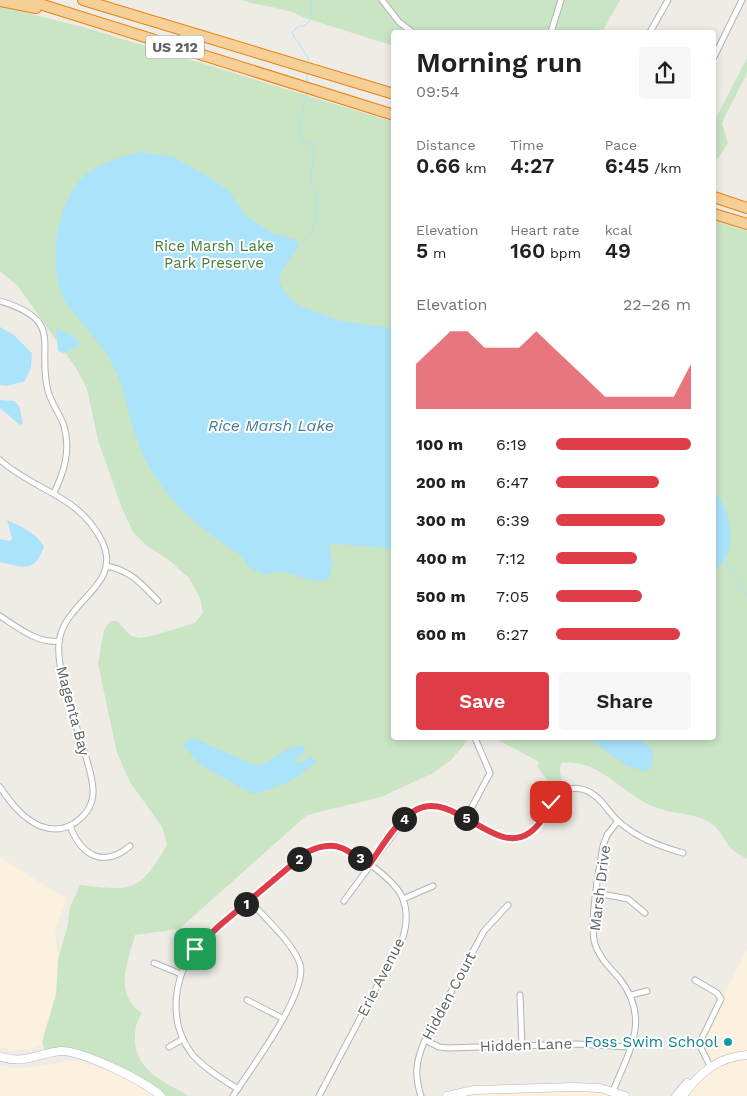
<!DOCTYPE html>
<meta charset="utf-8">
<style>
:root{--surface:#fff;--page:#f6f6f6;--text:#202124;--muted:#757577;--accent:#de3d48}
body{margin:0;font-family:"Work Sans",sans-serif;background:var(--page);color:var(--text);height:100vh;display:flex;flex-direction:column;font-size:19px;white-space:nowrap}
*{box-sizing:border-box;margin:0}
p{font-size:16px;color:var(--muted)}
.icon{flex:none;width:28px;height:28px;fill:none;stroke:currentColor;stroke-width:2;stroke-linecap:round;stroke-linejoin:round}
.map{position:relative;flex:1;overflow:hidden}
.drawer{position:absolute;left:391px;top:30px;width:325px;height:710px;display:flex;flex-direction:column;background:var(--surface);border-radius:5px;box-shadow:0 2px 8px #0003}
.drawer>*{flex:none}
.pin{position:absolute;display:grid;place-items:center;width:42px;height:42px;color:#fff;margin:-21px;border-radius:10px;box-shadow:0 2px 8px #0006}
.km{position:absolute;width:25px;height:25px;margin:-12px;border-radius:50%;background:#222;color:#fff;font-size:14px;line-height:25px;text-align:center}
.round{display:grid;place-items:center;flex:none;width:52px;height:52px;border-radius:5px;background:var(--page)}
.summary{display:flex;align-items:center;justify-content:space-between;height:85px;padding:0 25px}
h1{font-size:28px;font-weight:600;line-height:38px}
.figures{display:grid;grid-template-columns:repeat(3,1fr);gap:8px;height:85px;padding:5px 25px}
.figures div{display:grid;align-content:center}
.figures b{font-size:21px;font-weight:600}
.figures small{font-size:14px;font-weight:400}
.figures p{font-size:14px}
.chart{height:140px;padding:10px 25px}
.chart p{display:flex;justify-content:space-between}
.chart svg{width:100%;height:90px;margin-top:5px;fill:var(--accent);opacity:.7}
.action{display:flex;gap:10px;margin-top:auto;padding:10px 25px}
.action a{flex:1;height:58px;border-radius:5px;background:var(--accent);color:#fff;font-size:20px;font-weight:600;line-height:58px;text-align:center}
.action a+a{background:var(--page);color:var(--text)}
ul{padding:0 25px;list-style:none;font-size:16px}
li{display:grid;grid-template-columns:80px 60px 1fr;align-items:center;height:38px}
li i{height:12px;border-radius:6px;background:var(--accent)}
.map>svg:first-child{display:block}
</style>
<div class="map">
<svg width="747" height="1096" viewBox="0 0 747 1096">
<rect width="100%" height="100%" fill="#efece6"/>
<g fill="#fcf0de">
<polygon points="0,857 66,899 55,933 61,975 44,1045 26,1050 8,1050 0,1047"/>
<polygon points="747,949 747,1096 683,1096 710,1067 700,1042"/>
<polygon points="71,1060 105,1069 161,1096 0,1096 0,1065 15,1068 34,1067"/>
<polygon points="597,1088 624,1096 447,1096 451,1094"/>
</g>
<g fill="#c9e5c4">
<path d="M 241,0 L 620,0 L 602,32 L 394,32 L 394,46 L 305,18 C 286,7 262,7 241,0 Z"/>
<path d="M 0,6 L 83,27 L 394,122 L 394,738 L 714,738 L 714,221 L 747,231 L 747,859 C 743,856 737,854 734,851 C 725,844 721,830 712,824 C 696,813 674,814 657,808 C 622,796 601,758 561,763 L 560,770 L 562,784 L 552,787 L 537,766 L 539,762 L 498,740 L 470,738 L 451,760 L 433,773 L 381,797 L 307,815 L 179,929 L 135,935 C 128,962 113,994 142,1013 C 135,1024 135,1030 135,1042 C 137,1072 167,1083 189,1096 L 161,1096 L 102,1058 L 46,1053 L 42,1042 L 56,994 L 58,960 L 68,924 L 70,907 L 80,885 C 132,891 139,893 167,845 L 162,827 L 130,782 L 117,753 L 98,664 L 104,630 L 110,621 L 117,621 L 131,636 L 141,638 L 155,635 L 195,623 L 203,613 L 200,598 L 189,578 L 170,561 L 146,545 L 133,532 L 121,506 L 98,440 L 87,389 L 76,368 L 17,285 L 0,271 Z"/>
<polygon points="747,58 747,73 722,123 728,143 719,157 714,160 714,122"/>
</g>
<g fill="#abe3fa">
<path d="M 142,152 L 173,157 L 211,178 L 229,191 L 245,215 L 272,233 L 297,240 L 298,248 L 282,270 L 279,280 L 285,293 L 300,306 L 340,321 L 394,328 L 394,549 L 329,543 L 332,564 L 329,579 C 303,587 293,565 265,575 C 259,572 252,570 248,566 C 245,562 243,557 239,554 C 196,527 160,495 140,448 C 129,423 127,396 116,372 C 105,346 83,327 67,304 C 45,272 56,195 89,172 C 105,161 124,156 142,152 Z"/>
<polygon points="0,327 14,335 32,353 31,368 25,381 8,386 0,385"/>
<polygon points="56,327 77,339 79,343 76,347 64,353 58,351"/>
<polygon points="0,400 14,401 19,406 23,423 20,425 0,408"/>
<path d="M 714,492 C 732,509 740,555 714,570 Z"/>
<path d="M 7,520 C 22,527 35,532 44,546 C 35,574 23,567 0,562 L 0,539 L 10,541 L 12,538 Z"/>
<path d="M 194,738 L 254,765 L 264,764 L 286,750 L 303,745 L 306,749 L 295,760 L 298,763 L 312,757 L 316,762 C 299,779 275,789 253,794 L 201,765 L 184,747 L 186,741 Z"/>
<path d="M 588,738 C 611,737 671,732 648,772 L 627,766 Z"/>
</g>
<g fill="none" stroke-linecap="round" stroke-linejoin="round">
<g stroke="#abe3fa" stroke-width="1">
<polyline points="308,63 308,58 292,33 298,26 304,26 310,21 312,0"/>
<polyline points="307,83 307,72"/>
<polyline points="298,246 312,232 317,212 317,191 312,184 311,173 314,152 311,144 305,143 298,130 307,92"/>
<polyline points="723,558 747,595"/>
</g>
<g stroke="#b1b4b7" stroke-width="7">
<g id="street">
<polyline points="382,0 399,22 412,32"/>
<polyline points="551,32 561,0"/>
<polyline points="650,32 668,0"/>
<polyline points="714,57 742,0"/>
<path d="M 0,301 C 66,321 36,344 48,391 C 51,403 60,414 64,426 C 71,450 64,472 54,493"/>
<path d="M 0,460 C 36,492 78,494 102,541 C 124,587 63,600 59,643 C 56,673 77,726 86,757 C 89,769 94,781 93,794 C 92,807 84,817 73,824 C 63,830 51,830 40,826 C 22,818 10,802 0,787"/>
<path d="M 106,566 C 130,570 142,584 158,601"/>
<path d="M 0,616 C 17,627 38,644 59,641"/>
<polyline points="466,818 490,773 475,738"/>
<path d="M 70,826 C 81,855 103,869 130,846"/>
<polyline points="597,893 628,899 645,913"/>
<polyline points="403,899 433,886"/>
<path d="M 344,901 L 406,817 C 450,785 473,840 515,837 C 547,835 548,778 585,790 C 601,796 607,811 618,821 C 637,838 659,846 683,853"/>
<polyline points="154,963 181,974"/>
<polyline points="695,980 717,993 721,999 699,1044 710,1066"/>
<polyline points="520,995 522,1045"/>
<polyline points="631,995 647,991"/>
<polyline points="247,1000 282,1018"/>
<polyline points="425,1040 439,1047 448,1048 578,1044 629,1047"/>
<polyline points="169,1047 183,1039"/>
<path d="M 238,1089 C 222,1079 204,1068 192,1054 C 168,1023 173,980 194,950 C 206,933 227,919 243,906 C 264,889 286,870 307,852 C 317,847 326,843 337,846 C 355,850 397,882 403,899 C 408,912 407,924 403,937 L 319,1096"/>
<path d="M 613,1091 C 630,1049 651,1018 619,978 C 609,967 597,955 594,940 C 590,920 599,867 603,846 L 607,835 L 618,821"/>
<path d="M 233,1096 C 249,1071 309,992 300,964 C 293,943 265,918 250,901"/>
<path d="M 421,1096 C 414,1075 416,1060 425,1040 L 484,931 L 508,905"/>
</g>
</g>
<g stroke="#b2b6ba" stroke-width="9">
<g id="secondary">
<path d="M 0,1057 C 28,1064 35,1054 60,1051 C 82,1050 144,1081 161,1096"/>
<polyline points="447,1096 474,1090 574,1087 600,1088 625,1096"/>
<polyline points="676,1096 687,1083"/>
<path d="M 683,1096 C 699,1073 718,1057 747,1055"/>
</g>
</g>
<g stroke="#e6820f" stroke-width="12">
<g id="highway">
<polyline points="27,0 394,115"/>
<polyline points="83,0 394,94"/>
<polyline points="0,1 36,8"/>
<polyline points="714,197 747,208"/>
<polyline points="714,214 747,224"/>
</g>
</g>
<use href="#street" stroke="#fff" stroke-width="5"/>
<use href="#secondary" stroke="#fff" stroke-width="8"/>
<use href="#highway" stroke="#f6cf96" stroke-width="10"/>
</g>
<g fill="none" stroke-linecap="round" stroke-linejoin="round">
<g stroke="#fff" stroke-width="10">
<path id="route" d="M 195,949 L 219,926 L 307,852 C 335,838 346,849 369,865 C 382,847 396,821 416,810 C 453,789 495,857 529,833 C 540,826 546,813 551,802"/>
</g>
<use href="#route" stroke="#de3d48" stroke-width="6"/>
</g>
<circle fill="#0f9aa8" stroke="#fff" stroke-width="2" cx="728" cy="1042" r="5"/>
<g text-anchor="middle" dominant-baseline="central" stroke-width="4" stroke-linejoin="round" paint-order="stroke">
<rect fill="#fff" stroke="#8e9193" stroke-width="1" x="146" y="35.5" width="58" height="23" rx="4"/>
<g font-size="14" font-weight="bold" fill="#5e6265">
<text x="175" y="47">US 212</text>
</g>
<g font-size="15" fill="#41803a" stroke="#fff">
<text x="214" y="246">Rice Marsh Lake<tspan x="214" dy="17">Park Preserve</tspan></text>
</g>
<g font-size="15" fill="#5e6265" stroke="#fff">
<text transform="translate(73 711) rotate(75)">Magenta Bay</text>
<text transform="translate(600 888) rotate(-83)">Marsh Drive</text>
<text transform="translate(381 977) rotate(-63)">Erie Avenue</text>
<text transform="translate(449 996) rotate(-62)">Hidden Court</text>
<text transform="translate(526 1045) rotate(-2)">Hidden Lane</text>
</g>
<g font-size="15" fill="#0d838f" stroke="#fff" text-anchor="end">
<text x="718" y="1042">Foss Swim School</text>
</g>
<g font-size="16" font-style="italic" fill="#437b9a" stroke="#fff">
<text x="271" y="425">Rice Marsh Lake</text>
</g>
</g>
</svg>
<div class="pin" style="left:195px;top:949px;background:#1e9e55"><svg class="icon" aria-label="arrive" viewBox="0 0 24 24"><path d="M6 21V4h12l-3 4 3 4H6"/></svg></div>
<div class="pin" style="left:551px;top:802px;background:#d93025"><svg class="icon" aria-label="check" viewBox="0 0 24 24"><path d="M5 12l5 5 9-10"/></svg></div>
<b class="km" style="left:246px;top:904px">1</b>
<b class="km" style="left:299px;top:859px">2</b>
<b class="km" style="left:360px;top:858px">3</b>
<b class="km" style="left:404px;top:819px">4</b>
<b class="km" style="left:466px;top:818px">5</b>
<section class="drawer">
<div class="summary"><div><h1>Morning run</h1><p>09:54</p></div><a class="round"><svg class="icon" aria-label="share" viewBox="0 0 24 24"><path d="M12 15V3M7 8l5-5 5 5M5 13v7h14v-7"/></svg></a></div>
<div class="figures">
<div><p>Distance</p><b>0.66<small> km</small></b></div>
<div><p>Time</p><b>4:27</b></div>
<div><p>Pace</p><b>6:45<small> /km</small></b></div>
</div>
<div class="figures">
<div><p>Elevation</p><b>5<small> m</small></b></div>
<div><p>Heart rate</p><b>160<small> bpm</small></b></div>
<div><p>kcal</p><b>49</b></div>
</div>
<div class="chart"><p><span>Elevation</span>22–26 m</p>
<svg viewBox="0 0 160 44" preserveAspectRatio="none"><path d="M0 44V22L10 14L20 6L30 6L40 14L50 14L60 14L70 6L80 14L90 22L100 30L110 38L120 38L130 38L140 38L150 38L160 22V44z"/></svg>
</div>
<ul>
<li><b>100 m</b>6:19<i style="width:100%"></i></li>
<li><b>200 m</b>6:47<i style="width:76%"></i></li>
<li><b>300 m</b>6:39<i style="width:81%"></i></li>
<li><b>400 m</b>7:12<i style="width:60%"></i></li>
<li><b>500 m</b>7:05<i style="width:64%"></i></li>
<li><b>600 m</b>6:27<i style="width:92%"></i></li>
</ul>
<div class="action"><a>Save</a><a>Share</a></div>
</section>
</div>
